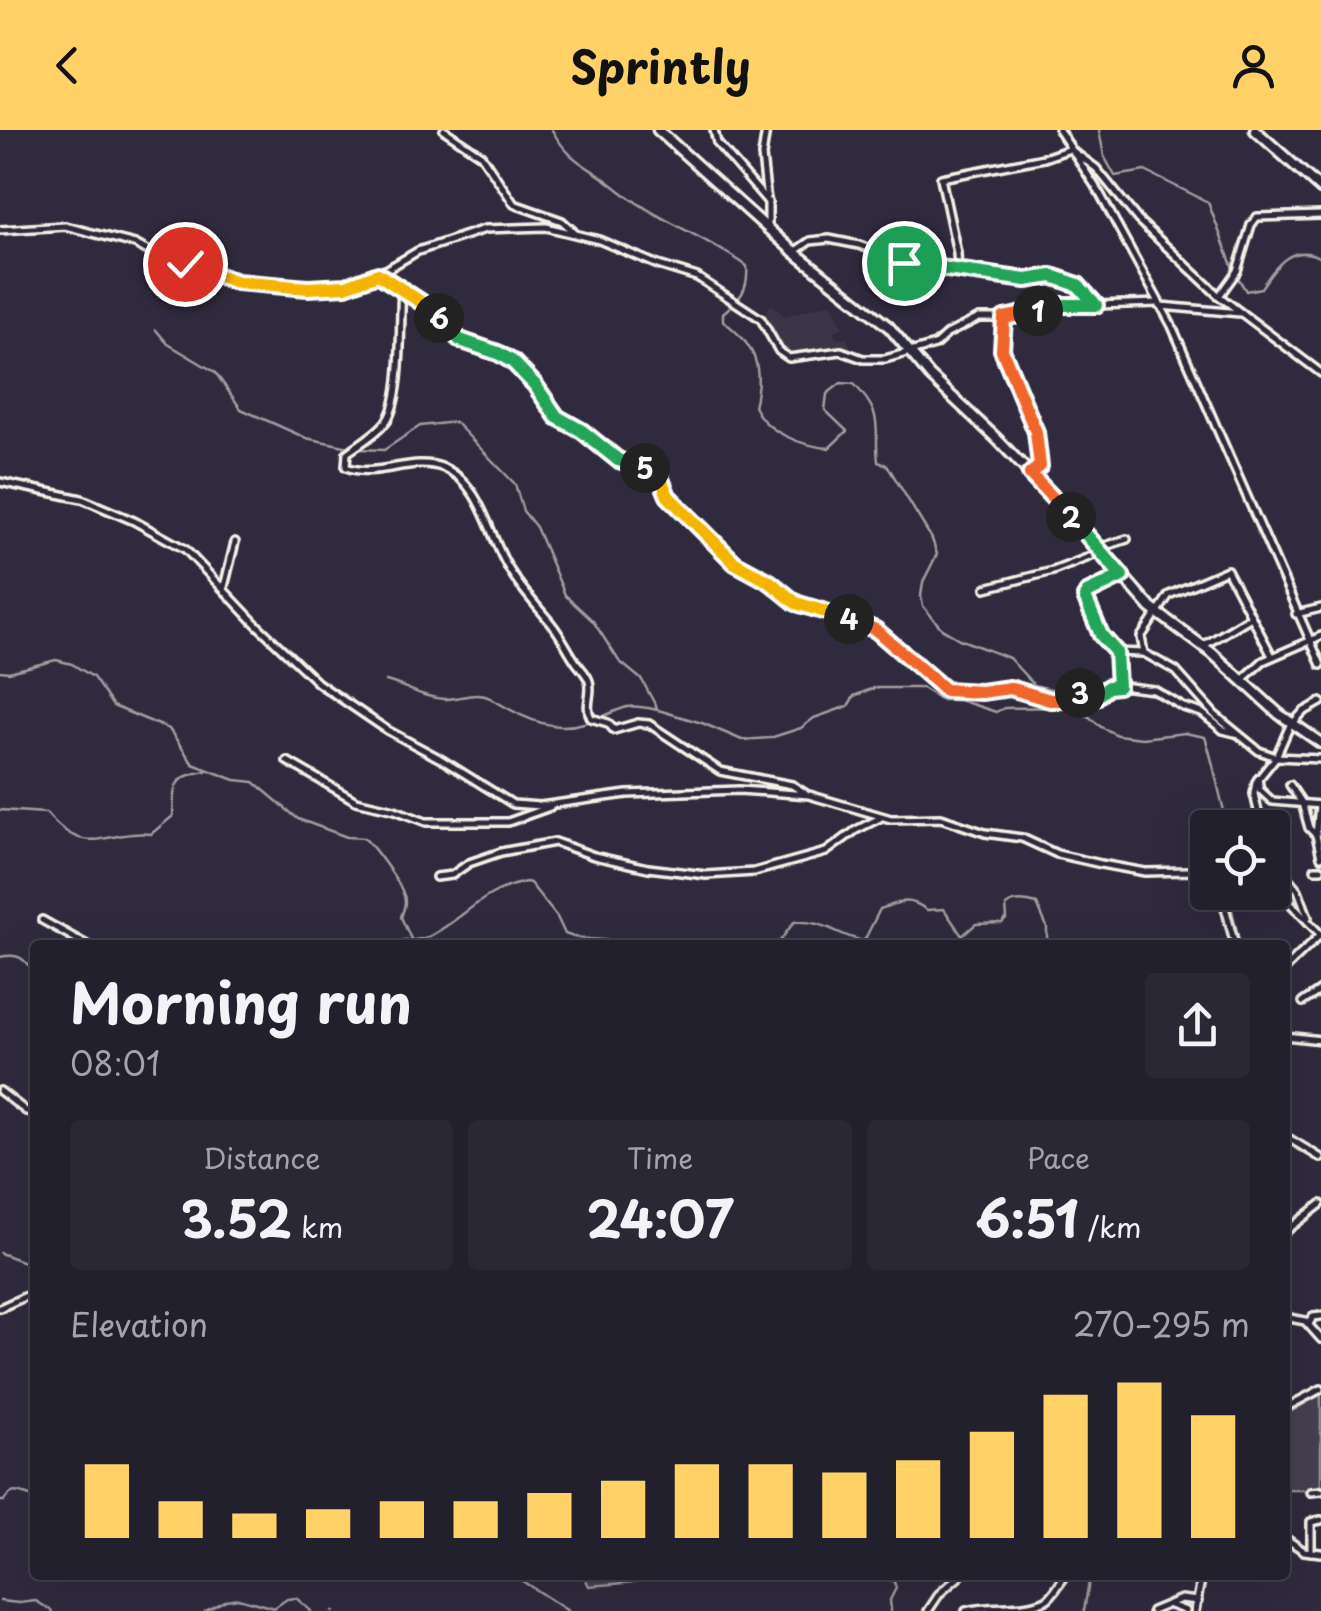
<!DOCTYPE html>
<meta charset="utf-8">
<style>
:root{--surface:#23202e;--page:#2b2836;--text:#f1f3f6;--muted:#a3a3aa;--line:#403e4a;--accent:#ffd166}
body{margin:0;font-family:"Playpen Sans",sans-serif;background:var(--page);color:var(--text);height:100vh;display:flex;flex-direction:column;font-size:38px;white-space:nowrap}
*{box-sizing:border-box;margin:0}
p{font-size:32px;color:var(--muted)}
.icon{flex:none;width:55px;height:55px;fill:none;stroke:currentColor;stroke-width:2;stroke-linecap:round;stroke-linejoin:round}
.map{position:relative;flex:1;overflow:hidden}
.side{position:absolute;left:30px;top:810px;width:1260px;height:640px;display:flex;flex-direction:column;background:var(--surface);border-radius:10px;box-shadow:0 10px 40px #0002,0 0 0 2px var(--line)}
.side>*{flex:none}
.buttons{position:absolute;left:1190px;top:680px;display:grid;gap:20px}
.buttons a{display:grid;place-items:center;width:100px;height:100px;border-radius:10px;background:var(--surface);box-shadow:0 10px 40px #0002,0 0 0 2px var(--line);font-size:50px}
.pin{position:absolute;display:grid;place-items:center;width:85px;height:85px;color:#fff;margin:-42px;border:5px solid #fff;border-radius:50%;box-shadow:0 2px 10px #0007}
.km{position:absolute;width:50px;height:50px;margin:-25px;border-radius:50%;background:#222;color:#fff;font-size:28px;line-height:50px;text-align:center}
.round{display:grid;place-items:center;flex:none;width:105px;height:105px;border-radius:10px;background:var(--page)}
.headline{display:flex;align-items:center;justify-content:space-between;height:170px;padding:0 40px}
h1{font-size:55px;font-weight:700;line-height:75px}
.metrics{display:grid;grid-template-columns:repeat(3,1fr);gap:15px;height:170px;padding:10px 40px}
.metrics div{display:grid;align-content:center;border-radius:10px;background:var(--page);text-align:center}
.metrics b{font-size:50px;font-weight:700}
.metrics small{font-size:28px;font-weight:400}
.metrics p{font-size:28px}
.chart{height:280px;padding:20px 40px}
.chart p{display:flex;justify-content:space-between}
.chart svg{width:100%;height:180px;margin-top:10px;stroke:var(--accent);stroke-width:6}
header{display:flex;justify-content:space-between;align-items:center;height:130px;padding:0 40px;background:var(--accent);color:#111;font-size:45px;font-weight:700}
.map>svg:first-child{display:block}
</style>
<header><svg class="icon" aria-label="back" viewBox="0 0 24 24"><path d="M15 5l-7 7 7 7"/></svg>Sprintly<svg class="icon" aria-label="person" viewBox="0 0 24 24"><circle cx="12" cy="8" r="4"/><path d="M4 21q1-7 8-7t8 7"/></svg></header>
<div class="map">
<svg width="1321" height="1481" viewBox="0 0 1321 1481">
<rect width="100%" height="100%" fill="#2f2a3d"/>
<filter id="ink" filterUnits="userSpaceOnUse"><feTurbulence type="fractalNoise" baseFrequency=".01" numOctaves="2"/><feDisplacementMap in="SourceGraphic" scale="20" xChannelSelector="R" yChannelSelector="G"/><feConvolveMatrix kernelMatrix="1 2 1 2 8 2 1 2 1" color-interpolation-filters="sRGB"/></filter>
<g filter="url(#ink)">
<polygon fill="#3b3647" points="832,173 843,198 833,201 836,209 847,208 850,217 792,226 776,216 763,187 771,174 785,186"/>
<g fill="#454050" stroke="#9c989c" stroke-width="2.5">
<polygon points="1321,1264 1321,1360 1285,1360 1285,1285"/>
<path d="M 587,1445 L 645,1445 L 643,1450 C 627,1454 607,1454 589,1456 L 585,1448 Z"/>
</g>
<g fill="none" stroke-linecap="round" stroke-linejoin="round">
<g stroke="#a19ea0" stroke-width="2.5">
<path d="M 552,0 C 571,34 587,34 614,56 C 654,89 705,106 747,136 C 749,160 740,169 723,183 L 723,191 C 755,215 764,236 754,276 C 765,302 802,316 829,318 L 847,301 L 825,280 L 827,264 L 841,253 L 854,254 C 885,287 874,294 878,332 L 887,335 L 932,409 L 937,424 L 923,452 L 921,466 L 923,476 L 942,499 L 959,509 L 1009,528 L 1034,555 L 1059,561 L 1101,597 L 1117,605 L 1142,608 L 1185,603 L 1205,607 C 1215,637 1219,667 1229,698"/>
<path d="M 1099,0 L 1104,26 L 1115,46 L 1145,41 L 1208,72 L 1234,141 L 1246,161 L 1261,158 C 1276,136 1292,112 1321,128"/>
<polyline points="156,200 168,214 215,242 241,279 306,308 359,319 384,320 420,296 455,292 515,354 523,381 536,397 565,465 593,491 619,531 642,550 658,580 702,593 742,610 770,608 801,598 814,588 848,576 854,566 874,558 922,558 942,570 959,570 996,582 1004,578 1063,577 1088,586"/>
<path d="M 0,541 L 9,542 L 56,530 L 72,534 L 93,547 L 113,576 L 169,599 L 193,634 L 235,650 L 254,652 L 298,689 L 347,707 L 364,708 C 373,716 399,751 403,763 C 407,771 404,779 401,787 L 411,809"/>
<path d="M 386,551 C 406,556 423,568 444,569 C 458,570 476,560 490,568 C 510,580 535,595 560,596 C 586,597 604,584 627,577 C 636,575 648,578 658,580"/>
<path d="M 0,680 L 46,683 C 88,731 105,699 151,704 L 173,686 C 174,653 173,647 206,641"/>
<polyline points="1234,762 1232,780 1240,815"/>
<path d="M 383,815 C 398,808 416,813 430,806 C 466,787 482,760 526,752 L 530,753 L 557,787 L 565,804 C 588,814 603,805 623,815"/>
<path d="M 777,815 L 794,792 C 826,790 837,806 864,811 L 880,779 C 901,772 908,766 927,780 L 944,779 L 962,806 L 976,794 L 1002,793 L 1007,788 L 1006,776 C 1015,769 1027,771 1037,774 L 1047,797 L 1047,815"/>
<path d="M 0,827 C 20,823 23,828 35,843"/>
<polyline points="0,1123 27,1133 35,1131"/>
<path d="M 0,1371 L 4,1371 C 12,1358 18,1362 30,1366 L 35,1363"/>
<polyline points="513,1445 568,1481"/>
<polyline points="884,1445 894,1452 896,1458 890,1470 891,1481"/>
<polyline points="0,1471 19,1473 36,1471 52,1481"/>
<polyline points="205,1481 226,1470 238,1468 274,1478 287,1469 296,1468 311,1481"/>
<polyline points="333,1481 334,1481"/>
<polyline points="1084,1481 1090,1445"/>
</g>
<g stroke="#f4f1e8" stroke-width="12">
<g id="minor">
<polyline points="444,0 481,25 514,74 562,91 573,101"/>
<polyline points="714,0 717,13 768,72 768,97"/>
<polyline points="766,0 762,26 767,71"/>
<polyline points="1059,0 1099,62 1172,196 1321,535"/>
<polyline points="0,100 65,96 135,114 159,127 231,150 308,158 349,156 379,144 418,121 485,99 546,97 599,110 658,135 697,147 761,189 779,221 789,228 841,221 863,229 885,229 935,215 947,204 979,188 1004,188"/>
<polyline points="794,122 810,111 829,109 859,115 919,137 996,143 1032,150 1049,146 1078,155 1096,175 1159,173"/>
<polyline points="958,142 957,123 941,48 1044,28 1070,19 1096,38 1138,90 1219,166 1321,243"/>
<polyline points="379,144 421,172 457,208 513,232 535,255 557,287 582,301 617,330 639,335 659,347 668,366 717,418 735,433 771,452 795,473 812,480 840,485 875,501 945,560 981,562 1010,557 1050,570 1064,570 1072,562 1098,567 1112,555 1154,560 1183,577 1202,583 1223,600 1235,603"/>
<path d="M 402,160 C 399,192 404,271 385,293 C 375,305 359,314 347,323 L 346,337 C 378,349 412,325 444,338 C 482,354 489,407 509,439 C 521,459 536,475 551,493 C 561,505 567,519 576,532 C 580,538 587,544 589,551 C 593,564 584,575 591,588 L 608,593 L 614,600 L 638,593 L 649,594 L 720,641 L 792,655 L 805,663"/>
<polyline points="1219,166 1237,141 1251,95 1257,87 1321,85"/>
<polyline points="1161,176 1240,183"/>
<polyline points="1030,344 1039,336 1036,302 1002,220 1004,188 1058,175 1096,175"/>
<polyline points="0,352 82,369 134,391 185,419 256,494 318,553 387,600 439,628 513,674 540,676 627,664 739,660 809,665 891,689 941,688 985,703 1022,708 1057,724 1101,734 1145,742 1188,741 1208,744"/>
<polyline points="1099,418 1127,409"/>
<polyline points="1122,446 1087,463 1085,467 1109,518 1116,522 1144,523"/>
<polyline points="224,457 235,412"/>
<polyline points="986,458 1053,441 1102,422"/>
<polyline points="1296,484 1321,478"/>
<polyline points="1203,516 1251,487"/>
<polyline points="1116,522 1118,556"/>
<polyline points="1272,526 1227,440 1169,465 1141,507 1144,523 1176,541 1215,585 1259,621 1276,627 1321,629"/>
<polyline points="1242,550 1263,531 1321,506"/>
<polyline points="1292,594 1303,582 1321,572"/>
<polyline points="287,631 356,671 395,680 426,692 508,692 550,677"/>
<polyline points="1258,649 1260,660 1272,671 1321,675"/>
<polyline points="1290,655 1302,673 1309,698 1316,705"/>
<polyline points="1319,675 1316,705 1321,727"/>
<polyline points="1262,698 1254,664 1256,652 1276,627 1291,593"/>
<polyline points="1272,729 1298,760 1308,787"/>
<polyline points="1315,739 1321,739"/>
<polyline points="436,747 452,745 469,733 501,722 555,712 594,726 648,738 706,745 754,742 826,722 856,700 880,688"/>
<polyline points="1221,762 1235,815"/>
<polyline points="1256,762 1290,773 1321,805"/>
<polyline points="42,790 87,815"/>
<polyline points="1285,839 1320,805"/>
<polyline points="1303,872 1321,860"/>
<polyline points="1285,906 1321,910"/>
<polyline points="0,961 26,981 35,983"/>
<polyline points="1285,1006 1321,1028"/>
<polyline points="1285,1102 1321,1074"/>
<polyline points="0,1178 35,1162"/>
<polyline points="1285,1187 1305,1191 1321,1209"/>
<polyline points="1309,1194 1313,1187 1321,1186"/>
<polyline points="1285,1278 1321,1259"/>
<polyline points="1311,1362 1321,1361"/>
<polyline points="1285,1408 1304,1421 1321,1423"/>
<polyline points="1311,1422 1311,1392 1321,1390"/>
<polyline points="1170,1475 1186,1481"/>
<polyline points="928,1481 940,1463 961,1445"/>
<path d="M 966,1481 C 991,1474 1023,1481 1046,1470 C 1054,1465 1060,1452 1066,1445"/>
<polyline points="1152,1481 1181,1469 1198,1471"/>
<polyline points="1195,1481 1202,1445"/>
</g>
</g>
<g stroke="#f4f1e8" stroke-width="15">
<g id="major">
<polyline points="658,0 794,122 889,197 930,246 997,309 1065,380 1151,478 1212,523 1279,584 1321,613"/>
<polyline points="1255,0 1321,59"/>
</g>
</g>
<use href="#minor" stroke="#2f2a3d" stroke-width="5"/>
<use href="#major" stroke="#2f2a3d" stroke-width="8"/>
</g>
</g>
<g fill="none" stroke-linecap="round" stroke-linejoin="round" filter="url(#ink)">
<g stroke="#fff" stroke-width="20">
<polyline id="split-1" points="904,133 1026,150 1052,146 1078,155 1096,175 1061,175 1038,181"/>
</g>
<g stroke="#fff" stroke-width="20">
<polyline id="split-2" points="1038,181 1004,188 1002,220 1036,302 1040,336 1030,344 1071,387"/>
</g>
<g stroke="#fff" stroke-width="20">
<polyline id="split-3" points="1071,387 1122,446 1087,463 1085,467 1101,505 1116,522 1118,556 1108,557 1095,568 1080,563"/>
</g>
<g stroke="#fff" stroke-width="20">
<polyline id="split-4" points="849,489 876,500 945,560 981,562 1010,558 1050,570 1064,570 1072,562 1080,563"/>
</g>
<g stroke="#fff" stroke-width="20">
<polyline id="split-5" points="645,338 661,349 668,366 735,433 770,452 796,473 849,489"/>
</g>
<g stroke="#fff" stroke-width="20">
<polyline id="split-6" points="439,188 460,210 498,223 513,232 535,255 557,287 582,301 618,330 645,338"/>
</g>
<g stroke="#fff" stroke-width="20">
<polyline id="split-7" points="185,134 237,152 308,158 346,156 378,144 421,172 439,188"/>
</g>
<use href="#split-1" stroke="#22a559" stroke-width="12"/>
<use href="#split-2" stroke="#f0652b" stroke-width="12"/>
<use href="#split-3" stroke="#22a559" stroke-width="12"/>
<use href="#split-4" stroke="#f0652b" stroke-width="12"/>
<use href="#split-5" stroke="#f5b400" stroke-width="12"/>
<use href="#split-6" stroke="#22a559" stroke-width="12"/>
<use href="#split-7" stroke="#f5b400" stroke-width="12"/>
</g>
</svg>
<div class="buttons">
<a><svg class="icon" aria-label="locate" viewBox="0 0 24 24"><circle cx="12" cy="12" r="6"/><path d="M12 2v4M12 18v4M2 12h4M18 12h4"/></svg></a>
</div>
<div class="pin" style="left:904px;top:133px;background:#1e9e55"><svg class="icon" aria-label="arrive" viewBox="0 0 24 24"><path d="M6 21V4h12l-3 4 3 4H6"/></svg></div>
<div class="pin" style="left:185px;top:134px;background:#d93025"><svg class="icon" aria-label="check" viewBox="0 0 24 24"><path d="M5 12l5 5 9-10"/></svg></div>
<b class="km" style="left:1038px;top:181px">1</b>
<b class="km" style="left:1071px;top:387px">2</b>
<b class="km" style="left:1080px;top:563px">3</b>
<b class="km" style="left:849px;top:489px">4</b>
<b class="km" style="left:645px;top:338px">5</b>
<b class="km" style="left:439px;top:188px">6</b>
<section class="side">
<div class="headline"><div><h1>Morning run</h1><p>08:01</p></div><a class="round"><svg class="icon" aria-label="share" viewBox="0 0 24 24"><path d="M12 15V3M7 8l5-5 5 5M5 13v7h14v-7"/></svg></a></div>
<div class="metrics">
<div><p>Distance</p><b>3.52<small> km</small></b></div>
<div><p>Time</p><b>24:07</b></div>
<div><p>Pace</p><b>6:51<small> /km</small></b></div>
</div>
<div class="chart"><p><span>Elevation</span>270–295 m</p>
<svg viewBox="0 0 160 44" preserveAspectRatio="none"><path d="M5 44V26M15 44V35M25 44V38M35 44V37M45 44V35M55 44V35M65 44V33M75 44V30M85 44V26M95 44V26M105 44V28M115 44V25M125 44V18M135 44V9M145 44V6M155 44V14"/></svg>
</div>
</section>
</div>
